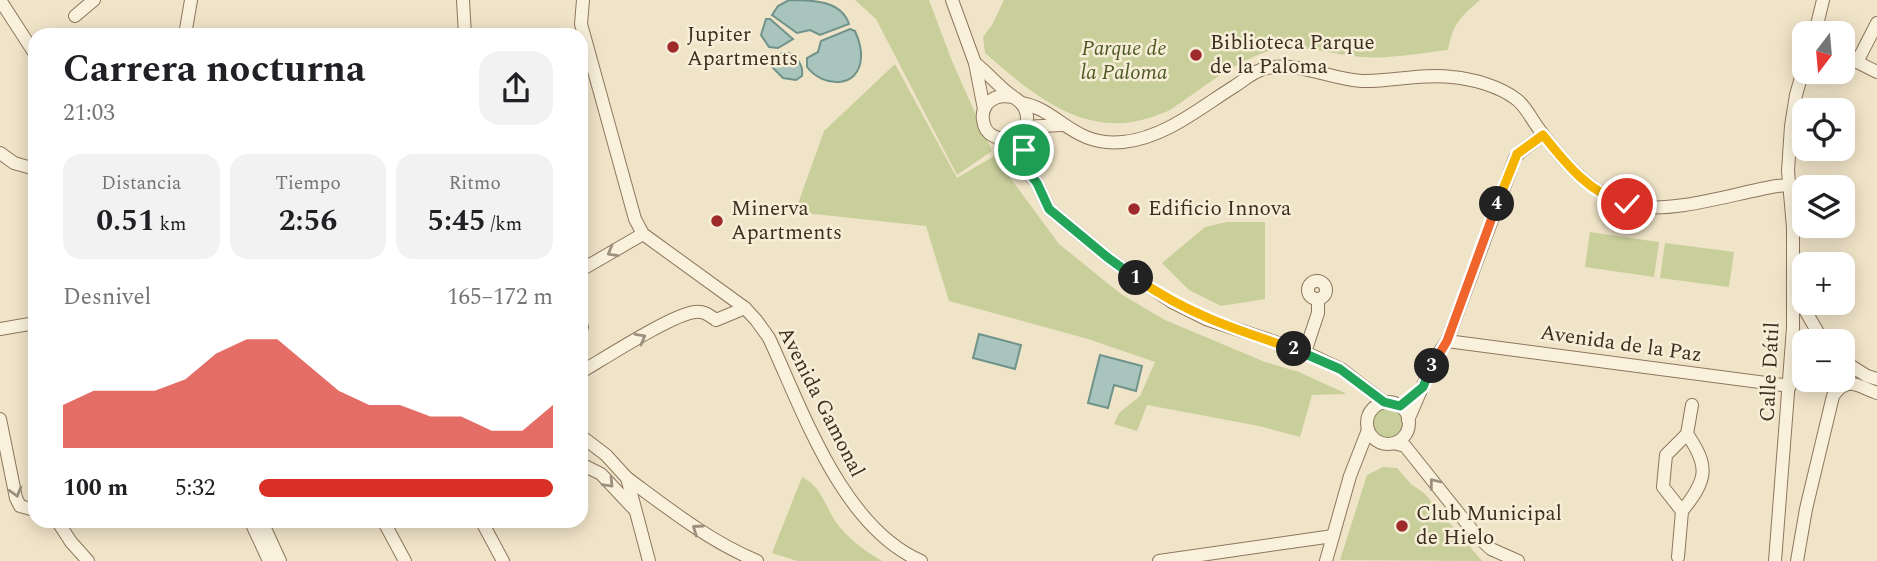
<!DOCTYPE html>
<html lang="es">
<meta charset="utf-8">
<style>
:root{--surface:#fff;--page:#f2f2f2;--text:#202124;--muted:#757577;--accent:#d93025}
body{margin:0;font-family:Spectral,serif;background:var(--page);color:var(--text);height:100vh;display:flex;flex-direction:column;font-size:26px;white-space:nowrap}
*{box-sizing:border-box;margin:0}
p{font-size:23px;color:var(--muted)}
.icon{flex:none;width:38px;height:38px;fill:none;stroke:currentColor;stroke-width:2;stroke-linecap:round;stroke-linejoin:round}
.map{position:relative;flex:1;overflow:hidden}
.drawer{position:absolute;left:28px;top:28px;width:560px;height:500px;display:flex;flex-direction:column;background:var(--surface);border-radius:21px;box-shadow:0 4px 18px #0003}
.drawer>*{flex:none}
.needle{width:46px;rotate:196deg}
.fabs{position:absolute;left:1792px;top:21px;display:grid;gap:14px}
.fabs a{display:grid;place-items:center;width:63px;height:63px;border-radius:14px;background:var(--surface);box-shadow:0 4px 18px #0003;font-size:35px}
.pin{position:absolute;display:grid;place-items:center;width:60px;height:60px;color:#fff;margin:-30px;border:4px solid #fff;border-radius:50%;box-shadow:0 2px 7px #0007}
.km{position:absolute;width:35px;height:35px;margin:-18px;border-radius:50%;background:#222;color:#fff;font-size:19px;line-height:35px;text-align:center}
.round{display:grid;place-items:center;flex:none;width:74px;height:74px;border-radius:21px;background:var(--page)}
.summary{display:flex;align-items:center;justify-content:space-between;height:119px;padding:0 35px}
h1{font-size:38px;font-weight:700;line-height:52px}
.metrics{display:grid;grid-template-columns:repeat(3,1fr);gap:10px;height:119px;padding:7px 35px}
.metrics div{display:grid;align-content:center;border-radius:18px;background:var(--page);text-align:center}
.metrics b{font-size:30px;font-weight:700}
.metrics small{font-size:19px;font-weight:400}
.metrics p{font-size:19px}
.chart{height:196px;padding:14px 35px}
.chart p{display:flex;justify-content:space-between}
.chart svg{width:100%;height:126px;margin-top:7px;fill:var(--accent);opacity:.7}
ul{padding:0 35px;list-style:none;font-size:23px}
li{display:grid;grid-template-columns:112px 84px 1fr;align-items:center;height:52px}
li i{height:18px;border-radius:9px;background:var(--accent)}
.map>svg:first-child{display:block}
</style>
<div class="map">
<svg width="1877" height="561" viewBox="0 0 1877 561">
<rect width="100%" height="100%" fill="#f0e4c8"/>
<g fill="#c9cf9b">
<polygon points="855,0 929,0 952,61 992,151 957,175 876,19"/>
<path d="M 1004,0 L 1480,0 C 1460,17 1453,24 1448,50 C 1420,53 1391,59 1363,57 C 1343,56 1295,44 1279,48 C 1238,58 1207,85 1173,108 C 1166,113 1157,115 1149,118 C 1084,139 1031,93 985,53 L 983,37 L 992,25 Z"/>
<polygon points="895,64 957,178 994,156 1059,244 1121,294 1165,320 1265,362 1299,372 1347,394 1312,395 1300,437 1259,426 1147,405 1137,431 1114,424 1119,413 1140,396 1155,362 1088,339 949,301 926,226 795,212 824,131"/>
<polygon points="1227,222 1265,222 1265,299 1221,306 1189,290 1162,263 1205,227"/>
<polygon points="1590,232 1659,242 1654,277 1585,267"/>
<polygon points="1665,243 1734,252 1729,287 1660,278"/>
<circle cx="1388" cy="423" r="17"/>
<polygon points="1383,467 1397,468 1411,484 1424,493 1482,561 1340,560 1367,475"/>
<path d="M 802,477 C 820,485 825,505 835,521 C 846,537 866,552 882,561 L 797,561 L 772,553 Z"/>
</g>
<g fill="#a9c4bc" stroke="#6f938a" stroke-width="2">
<path d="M 789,0 C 812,0 841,0 849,24 L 820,35 L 810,30 L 797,33 L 772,15 L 778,6 Z"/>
<polygon points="766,19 770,19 793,39 778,48 769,47 761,35"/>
<path d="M 850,29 L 855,31 C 859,40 862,48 861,58 C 859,89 823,88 807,67 L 807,58 L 818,52 L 821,41 Z"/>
<path d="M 786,52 C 796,55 804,65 802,76 L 796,80 L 783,78 L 772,67 L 773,57 Z"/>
<polygon points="979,334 1021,345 1015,369 973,358"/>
<polygon points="1100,355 1142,366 1136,391 1114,385 1108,408 1088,403"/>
</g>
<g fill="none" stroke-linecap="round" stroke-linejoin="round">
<g stroke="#8d765c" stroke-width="14">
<g id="minor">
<polyline points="0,0 35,54"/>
<polyline points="463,0 465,35"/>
<path d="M 583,0 L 581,24 L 635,219 L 643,234 L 745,308 L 756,320 L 769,338 C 803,411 842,527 921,561"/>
<polyline points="952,0 975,63 984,109"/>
<polyline points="75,16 94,0"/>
<polyline points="1815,33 1823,0"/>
<polyline points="185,35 191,0"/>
<polyline points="1843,55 1877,72"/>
<polyline points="1857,62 1877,23"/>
<path d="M 975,63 C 988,73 999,87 1012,96 C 1017,100 1021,101 1024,107 C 1040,137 987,153 983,120 C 982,114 984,108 987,104 C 994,96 1003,95 1012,97"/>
<path d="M 1021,103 C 1059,109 1072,147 1123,142 C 1165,138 1201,107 1235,86 C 1244,80 1253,72 1263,69 C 1297,60 1328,79 1362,81 C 1391,82 1422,73 1452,77 C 1473,79 1499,86 1516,99 C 1525,105 1532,120 1539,129 C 1563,162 1593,198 1636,206 C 1676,213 1735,193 1777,186 L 1788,185"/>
<polyline points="1024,127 1062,125"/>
<polyline points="1023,130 1029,172"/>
<polyline points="998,138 1037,183 1049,209 1107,257 1139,280 1172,302 1206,319 1305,352 1341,369 1384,402"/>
<polyline points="0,153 14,163 35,169"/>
<polyline points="581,270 643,234"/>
<circle cx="1317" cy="290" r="9"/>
<polyline points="1793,292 1793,298 1802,305 1823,341"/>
<polyline points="581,327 582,327"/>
<polyline points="0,329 35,323"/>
<polyline points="1447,341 1790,386"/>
<polyline points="1305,352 1318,313 1318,299"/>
<polyline points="1843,361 1867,376 1877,379"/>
<path d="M 581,372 C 605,358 673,314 695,312 C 704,311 709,315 716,320 L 745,308"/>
<circle cx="1388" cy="423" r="21"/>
<polyline points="0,419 16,498 20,506 31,509 35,507"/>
<polyline points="1408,420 1435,358 1447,341 1515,158 1520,152 1543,135"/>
<polyline points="581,436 606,455 627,478 649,561"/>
<polyline points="1394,443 1405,446 1476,535 1491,549 1518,561"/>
<polyline points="581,464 601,474 633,508"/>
<path d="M 627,478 C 669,509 709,541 757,561"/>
<path d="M 1682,511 C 1707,480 1710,467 1687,434"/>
<polyline points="58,522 71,542 88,561"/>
<polyline points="251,522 269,561"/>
<polyline points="262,522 280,561"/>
<polyline points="384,522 405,561"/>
<polyline points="482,522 503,561"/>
<polyline points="1678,557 1682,511 1663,487 1666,455 1687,434 1692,405"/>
<polyline points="1159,561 1333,536"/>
<polyline points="1326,561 1350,476 1368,430"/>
<polyline points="1775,561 1793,328 1793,227 1788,171 1791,126 1796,95 1804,67"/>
<path d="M 1797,561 L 1806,509 L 1833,396 C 1848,375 1857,386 1877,393"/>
</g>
</g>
<use href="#minor" stroke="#faf1dc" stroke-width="12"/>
</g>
<defs><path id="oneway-chevron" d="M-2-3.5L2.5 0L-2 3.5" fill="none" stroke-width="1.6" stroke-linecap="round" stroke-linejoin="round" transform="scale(1.75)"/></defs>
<g stroke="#9c907e">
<use href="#oneway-chevron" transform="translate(612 252) rotate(150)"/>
<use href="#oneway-chevron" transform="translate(641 338) rotate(-29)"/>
<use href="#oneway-chevron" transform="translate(609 483) rotate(46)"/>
<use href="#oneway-chevron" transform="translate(1434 483) rotate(-128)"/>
<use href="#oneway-chevron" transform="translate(16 492) rotate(74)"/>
<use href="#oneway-chevron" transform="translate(697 529) rotate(-145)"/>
</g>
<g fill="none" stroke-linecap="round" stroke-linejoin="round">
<g stroke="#fff" stroke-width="14">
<polyline id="split-1" points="1024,150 1029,173 1037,183 1049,209 1107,257 1136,278"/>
</g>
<g stroke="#fff" stroke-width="14">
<path id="split-2" d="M 1136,278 C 1187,314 1234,329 1294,349"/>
</g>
<g stroke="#fff" stroke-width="14">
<polyline id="split-3" points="1294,349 1340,369 1384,402 1400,406 1423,387 1432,366"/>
</g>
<g stroke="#fff" stroke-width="14">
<polyline id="split-4" points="1432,366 1447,341 1497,204"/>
</g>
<g stroke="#fff" stroke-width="14">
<path id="split-5" d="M 1497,204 L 1517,154 L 1543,135 C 1566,164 1590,194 1627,204"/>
</g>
<use href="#split-1" stroke="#22a559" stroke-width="9"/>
<use href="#split-2" stroke="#f5b400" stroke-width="9"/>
<use href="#split-3" stroke="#22a559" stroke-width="9"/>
<use href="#split-4" stroke="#f0652b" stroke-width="9"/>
<use href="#split-5" stroke="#f5b400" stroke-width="9"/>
</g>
<g fill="#9e2a2b" stroke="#f7eed8" stroke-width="2.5">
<circle cx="673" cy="47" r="7"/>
<circle cx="1196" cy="55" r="7"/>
<circle cx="1134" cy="209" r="7"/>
<circle cx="717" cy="221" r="7"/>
<circle cx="1402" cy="526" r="7"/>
</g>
<g text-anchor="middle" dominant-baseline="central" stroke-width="5" stroke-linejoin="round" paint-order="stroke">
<g font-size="21" fill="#3d2e20" stroke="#f7eed8" text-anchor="start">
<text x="687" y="35">Jupiter<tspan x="687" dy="24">Apartments</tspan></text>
<text x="1210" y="43">Biblioteca Parque<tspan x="1210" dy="24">de la Paloma</tspan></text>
<text x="731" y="209">Minerva<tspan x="731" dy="24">Apartments</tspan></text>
<text x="1148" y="209">Edificio Innova</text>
<text x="1416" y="514">Club Municipal<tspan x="1416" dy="24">de Hielo</tspan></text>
</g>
<g font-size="21" font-style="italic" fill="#4d5a26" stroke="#f7eed8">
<text x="1124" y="49">Parque de<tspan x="1124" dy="24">la Paloma</tspan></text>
</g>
<g font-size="21" fill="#3d2e20" stroke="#f7eed8">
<text transform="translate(1621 344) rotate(8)">Avenida de la Paz</text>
<text transform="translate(1770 372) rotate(-87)">Calle Dátil</text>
<text transform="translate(821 402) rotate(63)">Avenida Gamonal</text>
</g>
</g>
</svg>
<div class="fabs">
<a><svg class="needle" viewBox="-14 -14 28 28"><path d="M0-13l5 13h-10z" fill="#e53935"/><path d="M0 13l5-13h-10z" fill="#757577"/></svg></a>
<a><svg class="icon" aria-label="locate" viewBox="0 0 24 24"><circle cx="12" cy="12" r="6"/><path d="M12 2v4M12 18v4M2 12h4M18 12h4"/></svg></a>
<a><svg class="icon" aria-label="layers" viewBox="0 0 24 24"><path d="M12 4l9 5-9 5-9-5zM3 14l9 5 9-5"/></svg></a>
<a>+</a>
<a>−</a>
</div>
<div class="pin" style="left:1024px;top:150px;background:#1e9e55"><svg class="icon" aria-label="arrive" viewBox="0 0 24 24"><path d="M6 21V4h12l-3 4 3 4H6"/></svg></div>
<div class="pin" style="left:1627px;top:204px;background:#d93025"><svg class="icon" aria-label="check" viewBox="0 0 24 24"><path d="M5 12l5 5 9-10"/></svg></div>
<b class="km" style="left:1136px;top:278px">1</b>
<b class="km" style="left:1294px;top:349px">2</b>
<b class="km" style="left:1432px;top:366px">3</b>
<b class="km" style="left:1497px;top:204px">4</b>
<section class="drawer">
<div class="summary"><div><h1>Carrera nocturna</h1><p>21:03</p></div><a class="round"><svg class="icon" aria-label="share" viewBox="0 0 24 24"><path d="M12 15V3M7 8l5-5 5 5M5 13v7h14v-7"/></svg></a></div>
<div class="metrics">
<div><p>Distancia</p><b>0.51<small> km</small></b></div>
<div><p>Tiempo</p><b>2:56</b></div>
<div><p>Ritmo</p><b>5:45<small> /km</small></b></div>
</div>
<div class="chart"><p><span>Desnivel</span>165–172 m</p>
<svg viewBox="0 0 160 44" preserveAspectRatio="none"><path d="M0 44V29L10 24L20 24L30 24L40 20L50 11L60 6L70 6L80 15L90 24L100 29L110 29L120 33L130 33L140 38L150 38L160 29V44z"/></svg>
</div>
<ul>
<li><b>100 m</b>5:32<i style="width:100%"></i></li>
</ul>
</section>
</div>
